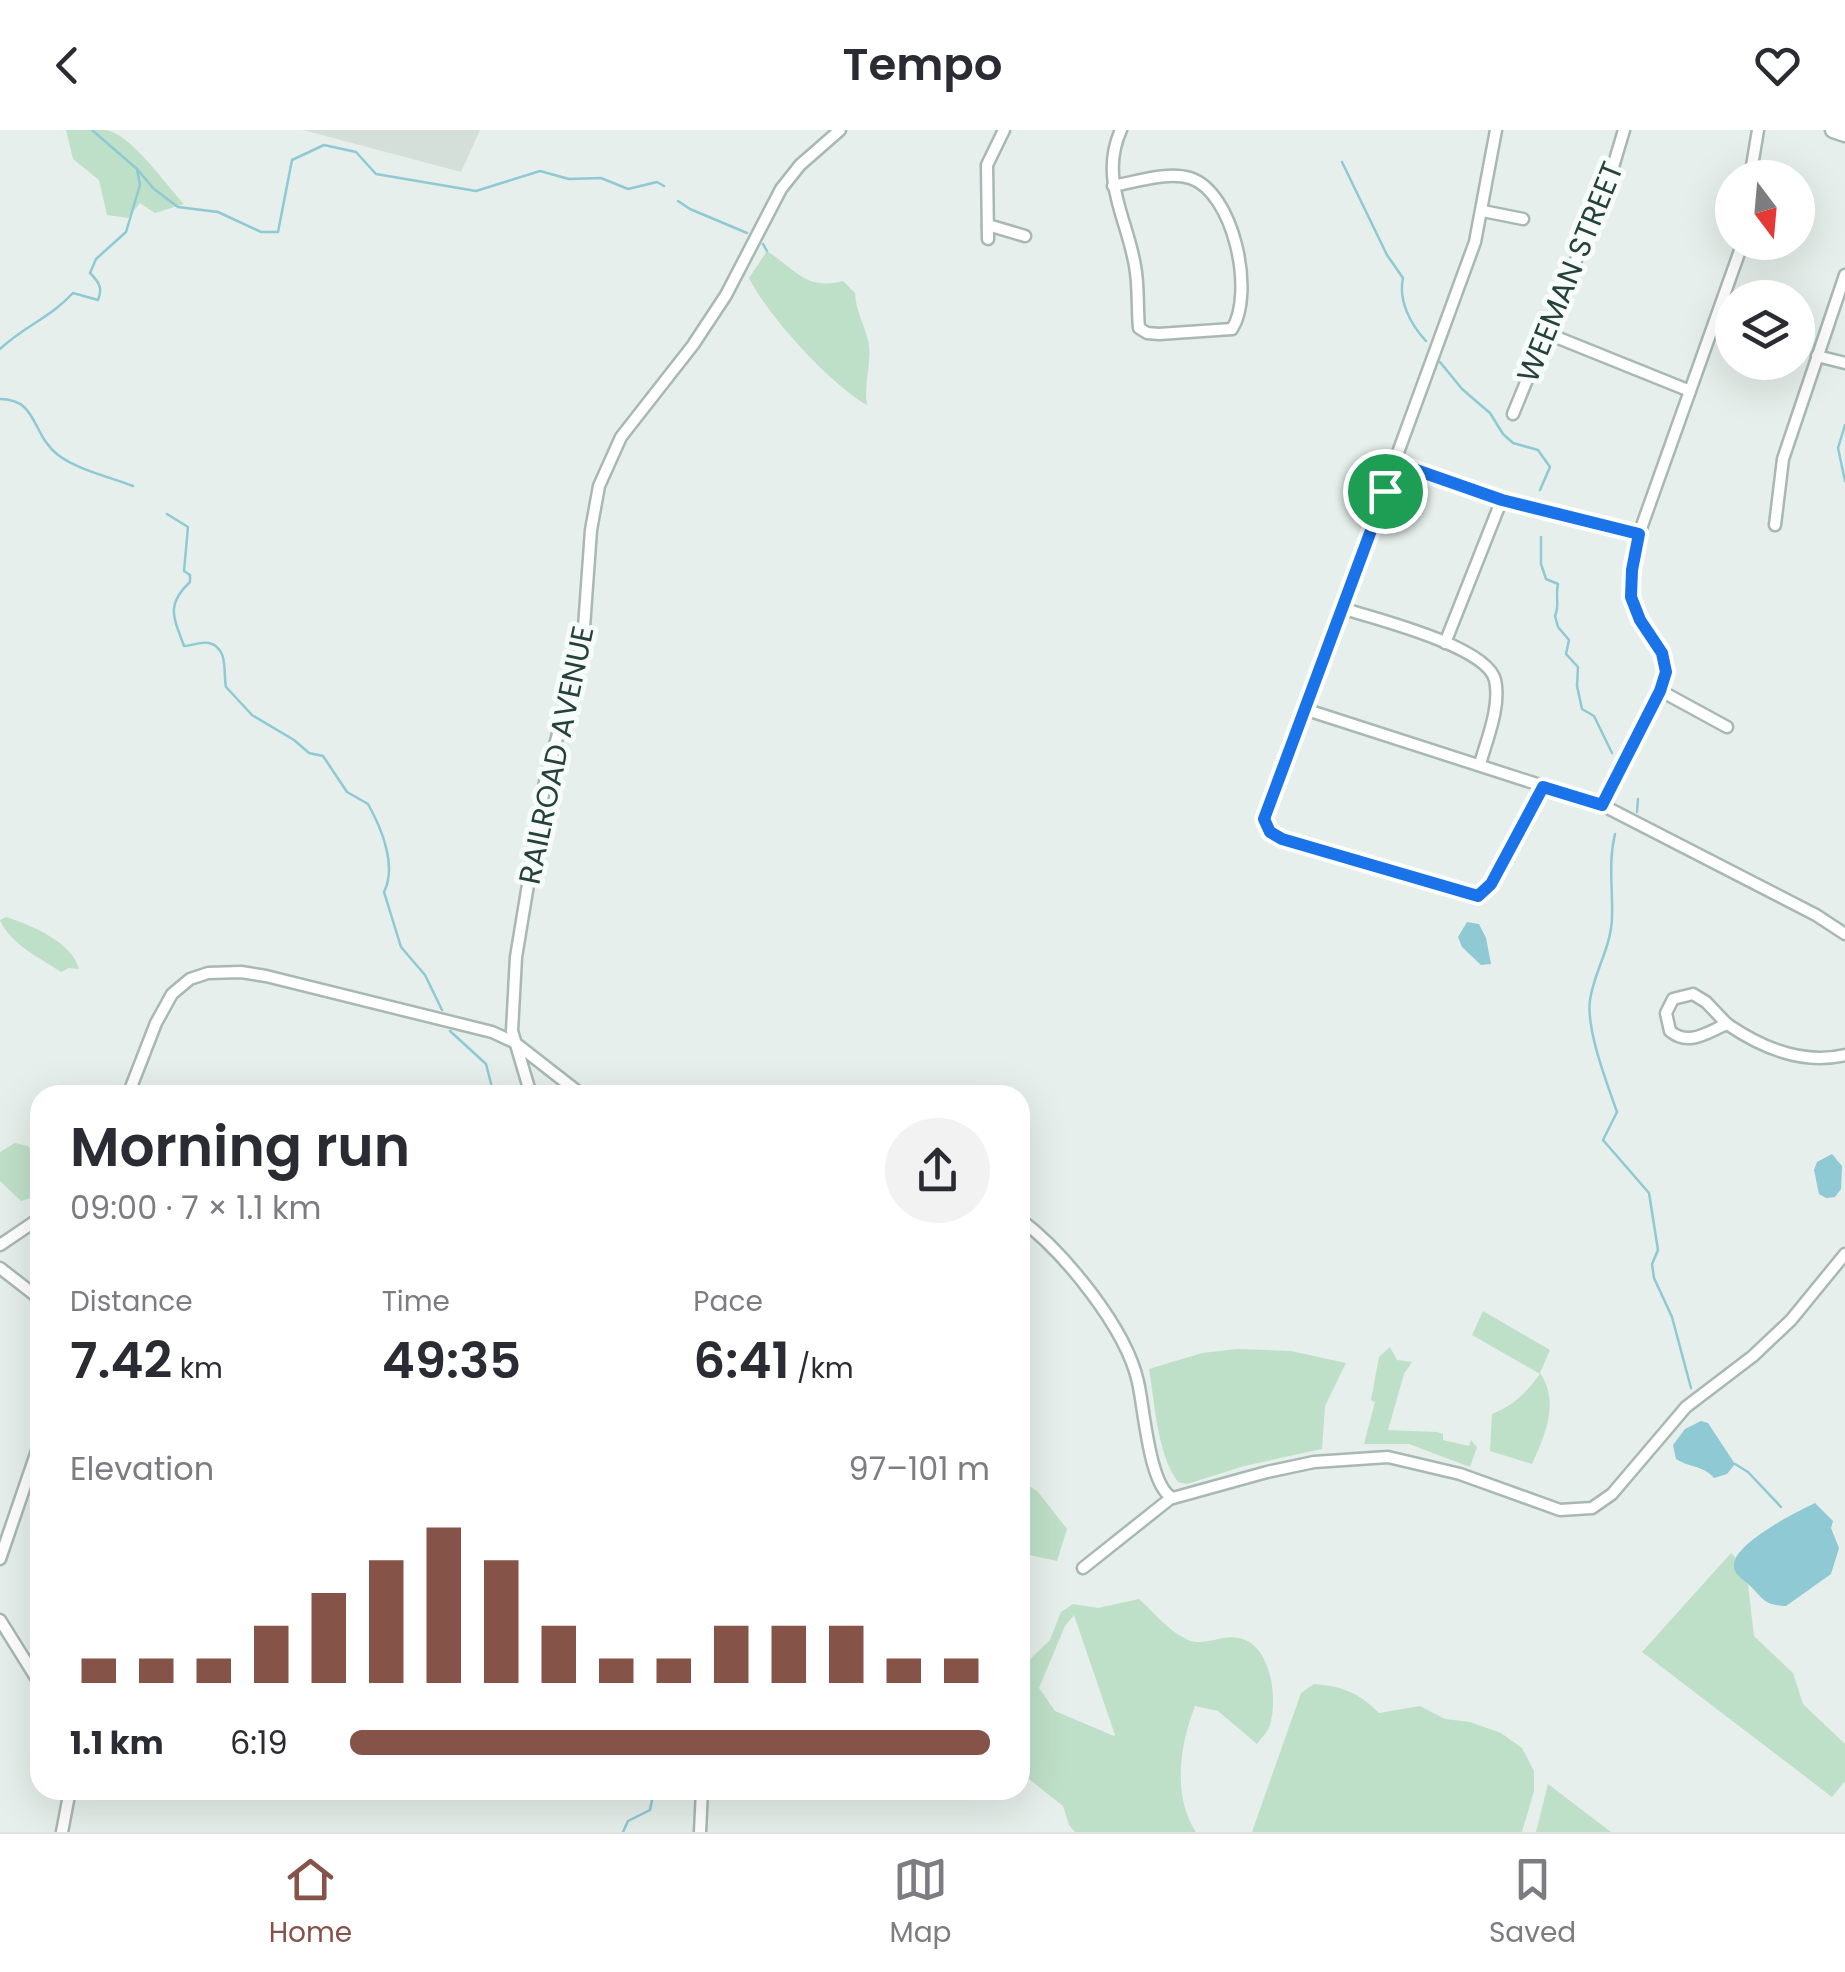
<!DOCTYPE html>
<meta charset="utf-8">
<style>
:root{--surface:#fff;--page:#f2f2f3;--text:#2b2b33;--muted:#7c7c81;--line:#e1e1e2;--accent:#855347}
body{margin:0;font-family:Poppins,sans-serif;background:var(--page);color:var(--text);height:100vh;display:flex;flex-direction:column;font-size:38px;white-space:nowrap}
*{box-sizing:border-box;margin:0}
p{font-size:32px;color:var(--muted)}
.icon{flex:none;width:55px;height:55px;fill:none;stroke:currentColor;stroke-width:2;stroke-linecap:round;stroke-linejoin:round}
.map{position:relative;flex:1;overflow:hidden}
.panel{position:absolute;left:30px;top:955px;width:1000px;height:715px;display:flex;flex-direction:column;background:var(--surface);border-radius:30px;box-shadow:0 10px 40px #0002}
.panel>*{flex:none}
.needle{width:65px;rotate:164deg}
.fabs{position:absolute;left:1715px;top:30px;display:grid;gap:20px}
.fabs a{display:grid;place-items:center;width:100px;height:100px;border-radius:50%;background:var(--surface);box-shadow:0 10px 40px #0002;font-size:50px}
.pin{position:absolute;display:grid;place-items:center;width:85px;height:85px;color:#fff;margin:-42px;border:5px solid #fff;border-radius:50%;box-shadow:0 2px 10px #0007}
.round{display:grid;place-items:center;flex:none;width:105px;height:105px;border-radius:52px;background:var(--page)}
.head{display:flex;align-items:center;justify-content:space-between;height:170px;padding:0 40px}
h1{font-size:55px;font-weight:600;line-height:75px}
.metrics{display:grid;grid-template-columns:repeat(3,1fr);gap:15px;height:170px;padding:10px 40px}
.metrics div{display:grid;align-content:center}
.metrics b{font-size:50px;font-weight:600}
.metrics small{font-size:28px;font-weight:400}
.metrics p{font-size:28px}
.chart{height:280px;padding:20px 40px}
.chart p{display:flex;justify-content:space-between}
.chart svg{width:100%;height:180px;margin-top:10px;stroke:var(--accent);stroke-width:6}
ul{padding:0 40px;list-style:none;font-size:32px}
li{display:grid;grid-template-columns:160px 120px 1fr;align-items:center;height:75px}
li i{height:25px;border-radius:12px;background:var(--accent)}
header{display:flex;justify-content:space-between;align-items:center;height:130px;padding:0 40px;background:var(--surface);font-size:45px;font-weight:600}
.tab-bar{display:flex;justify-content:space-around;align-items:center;height:140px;border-top:2px solid var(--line);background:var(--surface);font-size:28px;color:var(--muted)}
.tab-bar a{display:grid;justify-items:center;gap:5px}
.tab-bar .selected{color:var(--accent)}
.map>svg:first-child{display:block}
</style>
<header><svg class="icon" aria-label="back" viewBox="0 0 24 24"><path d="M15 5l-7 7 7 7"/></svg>Tempo<svg class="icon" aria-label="heart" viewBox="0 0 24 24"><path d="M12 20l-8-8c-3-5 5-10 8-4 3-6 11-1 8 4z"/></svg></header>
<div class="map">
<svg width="1845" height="1702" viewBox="0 0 1845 1702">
<rect width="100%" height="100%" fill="#e6efeb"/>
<polygon fill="#d4dfda" points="303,0 480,0 461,42"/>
<g fill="#bfe0c8" fill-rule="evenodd">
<path d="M 66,0 C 79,0 93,0 106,0 C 131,4 165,54 184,74 L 155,83 L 140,73 L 128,88 L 107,85 L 99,50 L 73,29 Z"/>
<path d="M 767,121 C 795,139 806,161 843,151 L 855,163 C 856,181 863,192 868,210 C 873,231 863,253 867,275 C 830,254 768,186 749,148 Z"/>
<path d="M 6,787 C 31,795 72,812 79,839 L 69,838 L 61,842 C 39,827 11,815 0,790 Z"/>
<polygon points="15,1013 28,1016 40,1032 40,1065 21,1071 0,1051 0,1022"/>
<path d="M 1483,1181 L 1550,1220 L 1540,1243 C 1560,1272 1545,1305 1532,1334 L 1490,1321 L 1492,1284 C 1514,1275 1526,1263 1540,1244 L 1472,1205 Z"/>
<polygon points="1390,1217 1397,1230 1412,1232 1404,1244 1388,1300 1437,1302 1443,1304 1443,1310 1469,1316 1471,1310 1477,1317 1470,1337 1409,1314 1364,1314 1375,1272 1371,1270 1379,1227"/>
<path d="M 1237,1219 L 1291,1221 L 1346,1233 L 1325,1276 L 1322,1319 L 1244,1336 L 1187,1354 L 1178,1352 C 1157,1323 1155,1274 1149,1239 L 1202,1223 Z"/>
<polygon points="1020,1349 1038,1362 1067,1399 1057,1431 1020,1423"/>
<path d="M 1731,1423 L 1736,1428 C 1732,1440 1739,1446 1748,1454 L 1754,1506 L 1793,1543 L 1803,1574 L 1845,1614 L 1845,1651 L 1832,1667 L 1642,1522 Z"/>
<path d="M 1139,1469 C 1153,1482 1169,1501 1186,1509 C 1204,1518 1220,1504 1239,1508 C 1271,1514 1278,1568 1270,1595 C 1268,1602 1261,1608 1257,1614 L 1218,1581 L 1195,1576 C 1180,1614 1172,1666 1196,1702 L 1075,1702 L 1069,1695 L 1063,1676 L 1020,1642 L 1020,1532 L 1024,1535 L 1050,1510 L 1061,1482 L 1073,1474 L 1098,1478 ZM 1074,1485 L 1115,1605 L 1114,1606 L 1055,1581 L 1039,1558 L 1065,1496 Z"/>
<path d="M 1314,1554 C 1342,1556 1359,1563 1379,1583 L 1420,1576 L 1445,1589 L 1470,1592 L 1501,1603 L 1522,1618 L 1534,1641 L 1534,1661 L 1522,1702 L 1252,1702 L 1301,1563 Z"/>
<polygon points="1548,1654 1611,1702 1536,1702"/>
</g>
<g fill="#8ec9d4">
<polygon points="1467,792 1479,794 1486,808 1491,834 1481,835 1462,817 1458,807"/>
<polygon points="1832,1024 1842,1036 1841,1059 1835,1067 1826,1068 1819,1064 1814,1040 1817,1032"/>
<path d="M 1701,1291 L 1708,1293 L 1735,1334 L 1727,1344 L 1714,1348 C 1703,1335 1690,1338 1676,1329 L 1673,1315 L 1685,1299 Z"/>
<path d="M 1815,1373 L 1833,1391 L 1831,1398 L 1839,1418 L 1831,1444 L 1786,1476 C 1762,1475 1764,1468 1747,1453 C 1742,1449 1733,1443 1734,1435 C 1734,1413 1798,1381 1815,1373 Z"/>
</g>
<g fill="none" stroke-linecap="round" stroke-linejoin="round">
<g stroke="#8ec9d4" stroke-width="2.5">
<path d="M 1342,32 L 1387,125 L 1403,148 C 1398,171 1411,195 1426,211"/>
<polyline points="137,39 154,59 178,77 218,82 261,102 278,102 292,30 324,15 356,22 376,44 476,61 540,41 569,49 601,48 628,59 657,52 664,56"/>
<polyline points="678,71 690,79 747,103"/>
<polyline points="763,114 767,121"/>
<path d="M 0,219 C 23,197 51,187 73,163 L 98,170 C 103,158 99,152 90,143 L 96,129 L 126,102 L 140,55 L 137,39 L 92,0"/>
<polyline points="1440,232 1462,259 1490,283 1503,304 1513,313 1538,320 1550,337 1540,360"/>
<path d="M 0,269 C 38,269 31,304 58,325 C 78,340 110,347 133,356"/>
<polyline points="1845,295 1838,318 1845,351"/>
<path d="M 167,384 L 188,397 L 184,441 L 190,445 L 190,452 C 165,475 174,488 184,516 C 191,516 202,511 209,513 C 229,518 223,543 226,557 L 252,585 L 294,610 L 309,623 L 323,626 L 347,662 L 368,674 C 382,699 397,736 384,762 L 401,817 L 425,845 L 442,880"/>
<path d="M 1541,407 L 1541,434 L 1546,449 L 1558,454 C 1555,466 1560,475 1555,486 L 1558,497 L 1569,510 L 1566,524 L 1578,537 L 1577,556 L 1582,579 L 1594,586 L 1612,623"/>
<polyline points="1637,682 1638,669"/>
<path d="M 1615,704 C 1608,733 1613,759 1612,788 C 1611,818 1594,842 1590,870 C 1586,900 1607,953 1617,982 L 1603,1010 L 1649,1063 L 1658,1120 L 1652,1134 L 1654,1148 L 1672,1187 L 1691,1258"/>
<polyline points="450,901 486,934 494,965"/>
<polyline points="1735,1334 1748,1342 1781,1377"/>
<polyline points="623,1702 628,1691 650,1680 654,1660"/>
</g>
<g stroke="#a8b8b2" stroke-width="15">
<g id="street">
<polyline points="1496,0 1475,112 1264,689 1268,700 1283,709 1478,766 1487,760 1543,657"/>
<polyline points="1750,48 1758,0"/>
<path d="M 1113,56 C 1136,52 1167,41 1190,48 C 1234,62 1255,163 1232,199 L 1159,204 L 1147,203 L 1139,198 C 1137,178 1139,157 1135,136 C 1127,88 1099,48 1121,0"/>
<polyline points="1483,81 1523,89"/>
<polyline points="988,95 1025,106"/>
<polyline points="988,109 987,35 1004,0"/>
<polyline points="1546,203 1690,261"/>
<polyline points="1817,226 1845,233"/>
<polyline points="1513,284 1610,47 1624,0"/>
<polyline points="1395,333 1502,369 1639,404"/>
<polyline points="1775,395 1783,329 1845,145"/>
<path d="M 1341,478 C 1373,488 1487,516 1495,550 C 1501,576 1487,609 1480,634"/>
<polyline points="1445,513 1502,369"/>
<polyline points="1661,561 1727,597"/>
<polyline points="1304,579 1602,675 1816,785 1845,804"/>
<path d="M 1602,675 L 1664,550 C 1671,518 1638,499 1632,469 C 1627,448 1635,424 1639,404 L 1743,112"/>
<path d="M 1693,864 L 1706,872 L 1727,894 C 1707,902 1689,917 1670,901 L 1666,883 L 1673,869 Z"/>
<path d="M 1727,894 C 1762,918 1803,935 1845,925"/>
<polyline points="128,965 156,893 172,864 190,849 208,843 241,842 266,846 492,902 514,912 582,965"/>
<polyline points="531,965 512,901 516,827 545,652 583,511 591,400 599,356 621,307 693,215 726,165 781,59 800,35 840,0"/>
<path d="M 1020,1089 C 1064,1122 1126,1198 1138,1252 C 1144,1277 1149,1358 1173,1368 L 1267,1342 L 1314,1332 L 1388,1327 L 1460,1344 L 1560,1380 L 1592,1378 L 1612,1364 L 1686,1277 L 1753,1226 L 1791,1190 L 1845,1124"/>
<polyline points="0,1115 40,1088"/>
<polyline points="0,1138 40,1169"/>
<polyline points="0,1429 40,1312"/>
<polyline points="1083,1438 1171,1368"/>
<polyline points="0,1490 40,1554"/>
<polyline points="62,1702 70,1660"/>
<polyline points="700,1702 702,1660"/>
</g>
</g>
<g stroke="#a4bbb3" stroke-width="19">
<polyline id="secondary" points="1833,0 1845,4"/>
</g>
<use href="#street" stroke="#fff" stroke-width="10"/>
<use href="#secondary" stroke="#fff" stroke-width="14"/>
</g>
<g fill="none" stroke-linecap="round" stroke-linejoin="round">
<g stroke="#fff" stroke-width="20">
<polygon id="route" points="1396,333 1502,370 1639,404 1632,440 1631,467 1640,490 1662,523 1666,542 1660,561 1602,675 1543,657 1491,754 1478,766 1282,709 1270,702 1264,689"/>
</g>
<use href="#route" stroke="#1a73e8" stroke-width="12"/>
</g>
<g text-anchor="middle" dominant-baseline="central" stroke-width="10" stroke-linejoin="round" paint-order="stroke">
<g font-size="30" fill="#24423a" stroke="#f7fbf9">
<text transform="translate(1570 142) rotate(-68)">WEEMAN STREET</text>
<text transform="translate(556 625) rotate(-78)">RAILROAD AVENUE</text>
</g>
</g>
</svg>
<div class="fabs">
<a><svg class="needle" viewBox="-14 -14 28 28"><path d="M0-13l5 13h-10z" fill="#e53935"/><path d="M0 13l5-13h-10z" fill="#7c7c81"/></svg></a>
<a><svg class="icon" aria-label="layers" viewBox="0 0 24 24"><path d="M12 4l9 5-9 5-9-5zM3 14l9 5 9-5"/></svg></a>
</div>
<div class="pin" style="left:1385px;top:361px;background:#1e9e55"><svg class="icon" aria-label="arrive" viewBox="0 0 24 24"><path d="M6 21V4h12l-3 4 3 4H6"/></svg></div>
<section class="panel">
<div class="head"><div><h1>Morning run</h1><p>09:00 · 7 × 1.1 km</p></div><a class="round"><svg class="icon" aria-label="share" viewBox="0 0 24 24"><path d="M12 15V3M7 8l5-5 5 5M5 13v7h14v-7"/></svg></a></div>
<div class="metrics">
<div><p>Distance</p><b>7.42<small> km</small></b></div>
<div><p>Time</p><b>49:35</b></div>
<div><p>Pace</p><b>6:41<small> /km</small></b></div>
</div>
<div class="chart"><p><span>Elevation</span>97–101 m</p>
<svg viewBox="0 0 160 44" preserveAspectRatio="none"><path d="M5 44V38M15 44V38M25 44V38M35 44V30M45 44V22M55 44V14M65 44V6M75 44V14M85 44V30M95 44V38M105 44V38M115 44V30M125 44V30M135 44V30M145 44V38M155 44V38"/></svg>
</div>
<ul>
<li><b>1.1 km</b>6:19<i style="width:100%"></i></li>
</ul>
</section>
</div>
<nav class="tab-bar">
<a class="selected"><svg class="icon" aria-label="home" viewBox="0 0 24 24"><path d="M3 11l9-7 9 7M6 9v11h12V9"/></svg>Home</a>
<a><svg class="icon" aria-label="map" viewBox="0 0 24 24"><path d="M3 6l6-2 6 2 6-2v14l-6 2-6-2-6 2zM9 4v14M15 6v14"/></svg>Map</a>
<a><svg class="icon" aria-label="saved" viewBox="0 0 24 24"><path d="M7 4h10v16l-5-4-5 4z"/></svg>Saved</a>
</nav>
